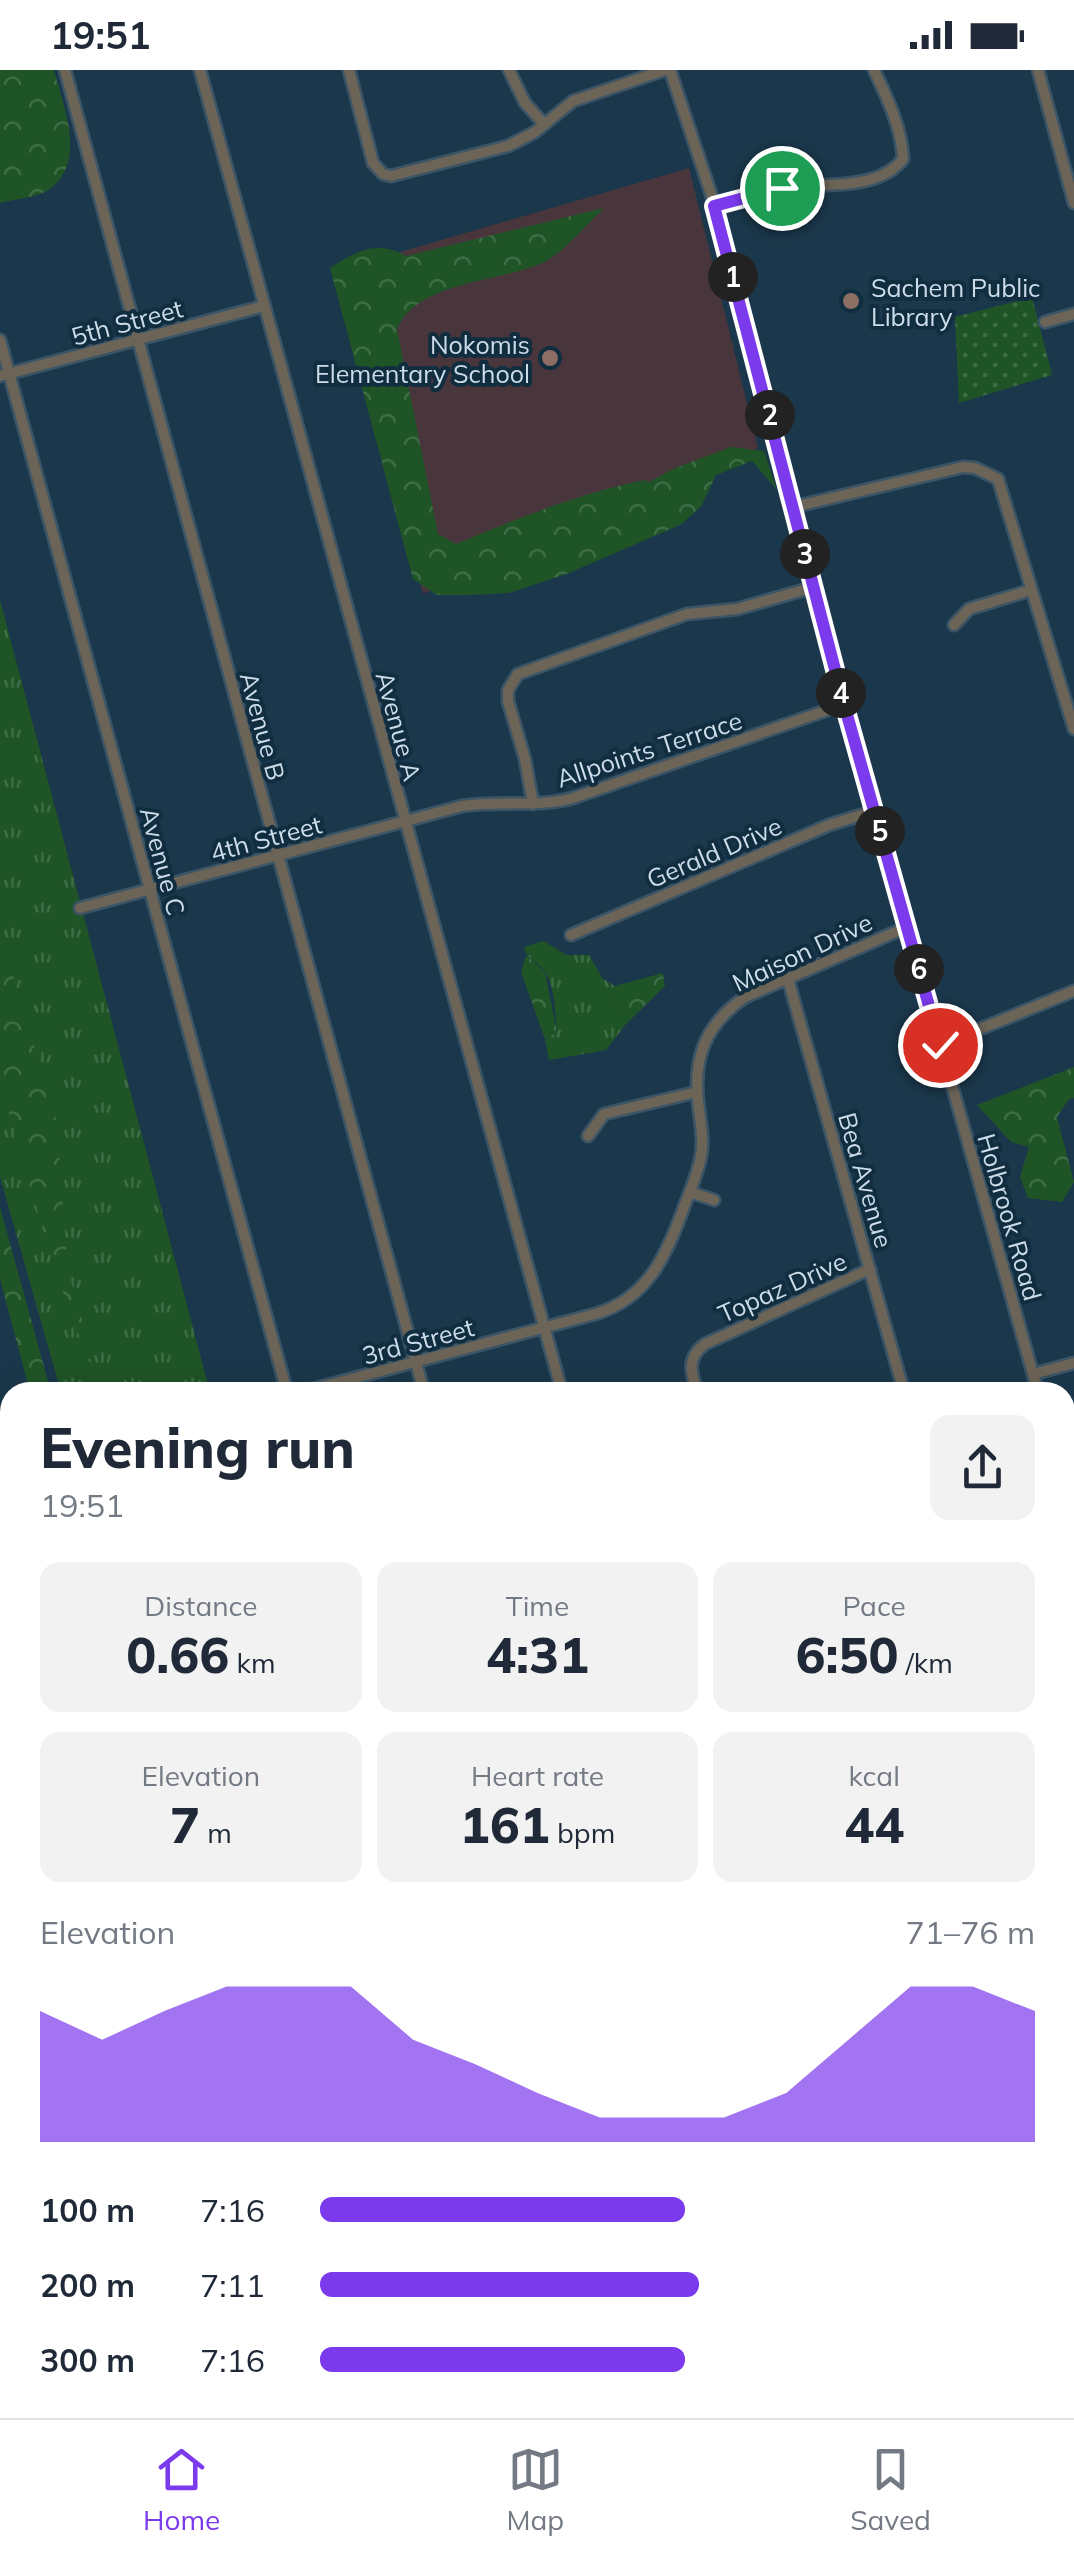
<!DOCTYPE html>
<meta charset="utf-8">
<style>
:root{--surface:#fff;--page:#f2f2f3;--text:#1f2937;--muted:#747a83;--line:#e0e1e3;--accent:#7c3aed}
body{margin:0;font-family:Mulish,sans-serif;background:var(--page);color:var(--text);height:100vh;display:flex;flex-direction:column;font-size:38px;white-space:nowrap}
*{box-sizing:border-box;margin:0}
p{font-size:32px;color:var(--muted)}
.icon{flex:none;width:55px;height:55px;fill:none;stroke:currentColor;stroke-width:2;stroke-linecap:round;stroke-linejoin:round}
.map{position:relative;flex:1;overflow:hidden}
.details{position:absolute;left:0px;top:1312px;width:1075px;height:1038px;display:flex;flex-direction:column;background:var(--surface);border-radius:30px 30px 0 0;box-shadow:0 10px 40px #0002}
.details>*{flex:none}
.pin{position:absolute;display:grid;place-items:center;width:85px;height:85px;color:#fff;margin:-42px;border:5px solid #fff;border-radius:50%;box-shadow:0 2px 10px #0007}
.km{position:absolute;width:50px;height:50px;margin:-25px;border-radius:50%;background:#222;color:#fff;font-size:28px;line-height:50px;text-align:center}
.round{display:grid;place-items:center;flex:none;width:105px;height:105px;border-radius:20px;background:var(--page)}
.headline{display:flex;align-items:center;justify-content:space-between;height:170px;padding:0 40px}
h1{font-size:55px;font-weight:800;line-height:75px}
.figures{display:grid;grid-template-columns:repeat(3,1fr);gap:15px;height:170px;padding:10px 40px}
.figures div{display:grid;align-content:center;border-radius:20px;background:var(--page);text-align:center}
.figures b{font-size:50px;font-weight:800}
.figures small{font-size:28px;font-weight:400}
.figures p{font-size:28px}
.chart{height:280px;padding:20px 40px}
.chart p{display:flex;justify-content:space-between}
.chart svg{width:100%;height:180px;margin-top:10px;fill:var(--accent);opacity:.7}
ul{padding:0 40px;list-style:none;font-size:32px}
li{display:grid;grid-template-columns:160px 120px 1fr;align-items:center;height:75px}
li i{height:25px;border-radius:12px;background:var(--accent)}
.status{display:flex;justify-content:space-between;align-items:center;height:70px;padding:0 50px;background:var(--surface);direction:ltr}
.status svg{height:28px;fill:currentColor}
.menu{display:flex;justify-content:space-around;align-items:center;height:140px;border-top:2px solid var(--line);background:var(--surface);font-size:28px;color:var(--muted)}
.menu a{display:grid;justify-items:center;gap:5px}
.menu .selected{color:var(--accent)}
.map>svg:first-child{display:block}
</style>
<div class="status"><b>19:51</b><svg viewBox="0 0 49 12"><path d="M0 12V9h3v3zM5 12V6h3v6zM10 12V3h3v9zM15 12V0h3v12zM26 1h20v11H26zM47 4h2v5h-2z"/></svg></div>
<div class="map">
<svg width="1074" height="2348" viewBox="0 0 1074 2348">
<defs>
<pattern id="grass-tufts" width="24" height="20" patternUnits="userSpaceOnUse" patternTransform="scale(2.5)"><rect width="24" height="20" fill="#1f5426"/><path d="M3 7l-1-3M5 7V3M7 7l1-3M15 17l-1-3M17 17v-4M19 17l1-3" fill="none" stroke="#3e6c46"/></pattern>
<pattern id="forest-crowns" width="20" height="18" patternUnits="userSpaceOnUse" patternTransform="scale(2.5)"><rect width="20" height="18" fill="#1f5426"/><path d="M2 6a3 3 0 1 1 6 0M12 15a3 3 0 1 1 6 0" fill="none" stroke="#3e6c46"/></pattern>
<pattern id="park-dots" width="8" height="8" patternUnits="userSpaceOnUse" patternTransform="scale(2.5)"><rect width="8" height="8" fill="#1f5426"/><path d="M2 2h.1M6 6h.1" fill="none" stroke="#3e6c46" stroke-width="1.8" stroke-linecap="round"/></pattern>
</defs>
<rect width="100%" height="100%" fill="#1b374b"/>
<polygon fill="#49363c" points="689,98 758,378 423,524 342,199"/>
<g fill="url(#grass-tufts)">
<polygon points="0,530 210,1322 61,1322 0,1107"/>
<path d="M 544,871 L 566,885 L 589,885 L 603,909 L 615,916 L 609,926 L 626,942 L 626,954 L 606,980 L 549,990 L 545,969 L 557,962 C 555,944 555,917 545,902 C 538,891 527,891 524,877 Z"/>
<polygon points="360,2340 479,2340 482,2348 362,2348"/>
</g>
<g fill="url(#forest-crowns)">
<path d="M 0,0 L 54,0 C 63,36 89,94 47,121 C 35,128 14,129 0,133 Z"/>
<path d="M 604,138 C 585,156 564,183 540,194 C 496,212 417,212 397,259 L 438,464 L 456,474 C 518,448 578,424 644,410 L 649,412 L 675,398 L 731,377 L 764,381 L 777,420 L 752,391 L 716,405 L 702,435 L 682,454 L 569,503 L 509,523 L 469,525 L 437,525 L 413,509 L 330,198 C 355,182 377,169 406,186 Z"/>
<polygon points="0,875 4,876 56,1049 68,1200 87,1267 93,1303 55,1201 0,1013"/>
<polygon points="526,885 545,902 557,962 545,969 521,902"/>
<polygon points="663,903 665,916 626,954 626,942 609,926 615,916"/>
<polygon points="1074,997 1074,1028 1069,1029 1057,1047 1074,1112 1062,1132 1028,1128 1020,1107 1029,1077 1011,1072 977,1035"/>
<polygon points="0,1137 51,1322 30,1322 0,1209"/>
<polygon points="1074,1531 1074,1638 1065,1644 1065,1535"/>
<polygon points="1074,1789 1074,2088 1065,2073 1065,1800"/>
<polygon points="1074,2100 1074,2185 1065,2189 1065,2124"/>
<polygon points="1065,2233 1074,2242 1074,2348 945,2348 944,2340 1065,2340"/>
</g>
<polygon fill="url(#park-dots)" points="1032,227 1052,305 959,333 955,247"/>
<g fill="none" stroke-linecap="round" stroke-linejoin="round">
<g stroke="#3b5567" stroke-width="15">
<g id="minor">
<polyline points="65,0 424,1322"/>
<polyline points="200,0 562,1322"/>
<polyline points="349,0 373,93 383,104 391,106 508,76 535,62 573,31 665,0"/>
<polyline points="509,0 525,33 544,54"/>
<polyline points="670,0 715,136 845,634 1038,1322"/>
<polyline points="1038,0 1074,133"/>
<path d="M 715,136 C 737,130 760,120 783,117 C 820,113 877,122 903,89 C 902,59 887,27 874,0"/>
<polyline points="1045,252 1074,244"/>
<polyline points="0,270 287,1322"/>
<polyline points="0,306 264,236"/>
<polyline points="793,437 963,397 975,398 998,409 1074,659"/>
<polyline points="954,555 969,539 1031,520"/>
<polyline points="533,734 525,689 508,631 508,620 518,604 687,544 737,539 814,517"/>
<path d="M 80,838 L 462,736 C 500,730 537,738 573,728 L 845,634"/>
<polyline points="571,865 829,755 874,741"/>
<polyline points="788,909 904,1322"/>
<polyline points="940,975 1074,921"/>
<polyline points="588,1066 604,1044 697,1022"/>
<polyline points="690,1122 714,1130"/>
<polyline points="1033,1304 1074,1293"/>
<path d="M 302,1322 L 595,1244 C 648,1229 667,1184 684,1137 C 690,1121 698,1103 701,1086 C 704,1071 701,1055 699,1040 C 692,991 703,956 745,927 L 907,857"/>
<path d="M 697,1322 C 691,1302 686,1288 705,1274 L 870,1199"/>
<polyline points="1065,1394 1074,1392"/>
<polyline points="1065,1422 1074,1457"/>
<polyline points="0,1986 10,2023"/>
<polyline points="566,2340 569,2348"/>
<polyline points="705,2340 707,2348"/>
<polyline points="844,2340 846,2348"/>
<polyline points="245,2348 259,2344"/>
</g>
</g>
<g stroke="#3b5567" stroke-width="18">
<g id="major">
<polyline points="1065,1752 1074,1747"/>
<polyline points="0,2258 10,2254"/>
</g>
</g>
<use href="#minor" stroke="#6c6457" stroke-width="10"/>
<use href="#major" stroke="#a39278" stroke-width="12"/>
</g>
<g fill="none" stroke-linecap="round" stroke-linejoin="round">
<g stroke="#fff" stroke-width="20">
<polyline id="route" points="782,118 714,136 844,634 940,975"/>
</g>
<use href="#route" stroke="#7c3aed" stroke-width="12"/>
</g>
<g fill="#8d6e63" stroke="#112d40" stroke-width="4">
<circle cx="851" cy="231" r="10"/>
<circle cx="550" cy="288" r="10"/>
</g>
<g text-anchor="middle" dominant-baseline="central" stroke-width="8" stroke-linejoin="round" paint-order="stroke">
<g font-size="25" fill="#ccdce9" stroke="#112d40" text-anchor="start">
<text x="871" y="217">Sachem Public<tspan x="871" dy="29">Library</tspan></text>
<text x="530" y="274" text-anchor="end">Nokomis<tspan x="530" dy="29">Elementary School</tspan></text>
</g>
<g font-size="25" fill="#ccdce9" stroke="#112d40">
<text transform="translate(127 252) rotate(-15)">5th Street</text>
<text transform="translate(263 656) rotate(75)">Avenue B</text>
<text transform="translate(399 656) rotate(75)">Avenue A</text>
<text transform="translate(649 679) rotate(-18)">Allpoints Terrace</text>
<text transform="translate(266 768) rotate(-15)">4th Street</text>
<text transform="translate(714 782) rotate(-23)">Gerald Drive</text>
<text transform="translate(163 791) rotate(75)">Avenue C</text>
<text transform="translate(802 882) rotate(-25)">Maison Drive</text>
<text transform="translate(866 1110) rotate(74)">Bea Avenue</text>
<text transform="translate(1010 1147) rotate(74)">Holbrook Road</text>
<text transform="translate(782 1217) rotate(-24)">Topaz Drive</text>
<text transform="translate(418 1271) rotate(-15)">3rd Street</text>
</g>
</g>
</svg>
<div class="pin" style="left:782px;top:118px;background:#1e9e55"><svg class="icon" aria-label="arrive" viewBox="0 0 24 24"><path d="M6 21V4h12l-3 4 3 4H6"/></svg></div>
<div class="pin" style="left:940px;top:975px;background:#d93025"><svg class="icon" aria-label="check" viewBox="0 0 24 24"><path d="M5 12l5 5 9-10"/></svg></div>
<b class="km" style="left:733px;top:207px">1</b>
<b class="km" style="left:770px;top:345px">2</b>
<b class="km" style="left:805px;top:484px">3</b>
<b class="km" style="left:841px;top:623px">4</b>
<b class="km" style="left:880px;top:761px">5</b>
<b class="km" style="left:919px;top:899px">6</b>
<section class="details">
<div class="headline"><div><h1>Evening run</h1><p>19:51</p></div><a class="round"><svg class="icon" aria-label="share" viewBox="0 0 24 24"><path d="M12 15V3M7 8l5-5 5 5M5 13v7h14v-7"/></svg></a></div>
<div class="figures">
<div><p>Distance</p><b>0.66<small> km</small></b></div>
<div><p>Time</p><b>4:31</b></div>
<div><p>Pace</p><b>6:50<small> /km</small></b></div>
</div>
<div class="figures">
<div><p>Elevation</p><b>7<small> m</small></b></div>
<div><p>Heart rate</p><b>161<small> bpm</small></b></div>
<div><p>kcal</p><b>44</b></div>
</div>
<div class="chart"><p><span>Elevation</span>71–76 m</p>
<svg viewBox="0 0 160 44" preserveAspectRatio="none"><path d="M0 44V12L10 19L20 12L30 6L40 6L50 6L60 19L70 25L80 32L90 38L100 38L110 38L120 32L130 19L140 6L150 6L160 12V44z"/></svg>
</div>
<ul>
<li><b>100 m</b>7:16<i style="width:51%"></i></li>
<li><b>200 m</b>7:11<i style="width:53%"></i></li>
<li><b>300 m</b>7:16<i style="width:51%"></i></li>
</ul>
</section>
</div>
<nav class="menu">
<a class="selected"><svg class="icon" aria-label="home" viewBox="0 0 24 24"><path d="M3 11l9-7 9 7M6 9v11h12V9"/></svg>Home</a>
<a><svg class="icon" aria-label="map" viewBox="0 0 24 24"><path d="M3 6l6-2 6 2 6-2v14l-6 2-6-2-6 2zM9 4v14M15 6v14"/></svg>Map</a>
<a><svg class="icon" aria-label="saved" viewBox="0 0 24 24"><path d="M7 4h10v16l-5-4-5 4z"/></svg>Saved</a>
</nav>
